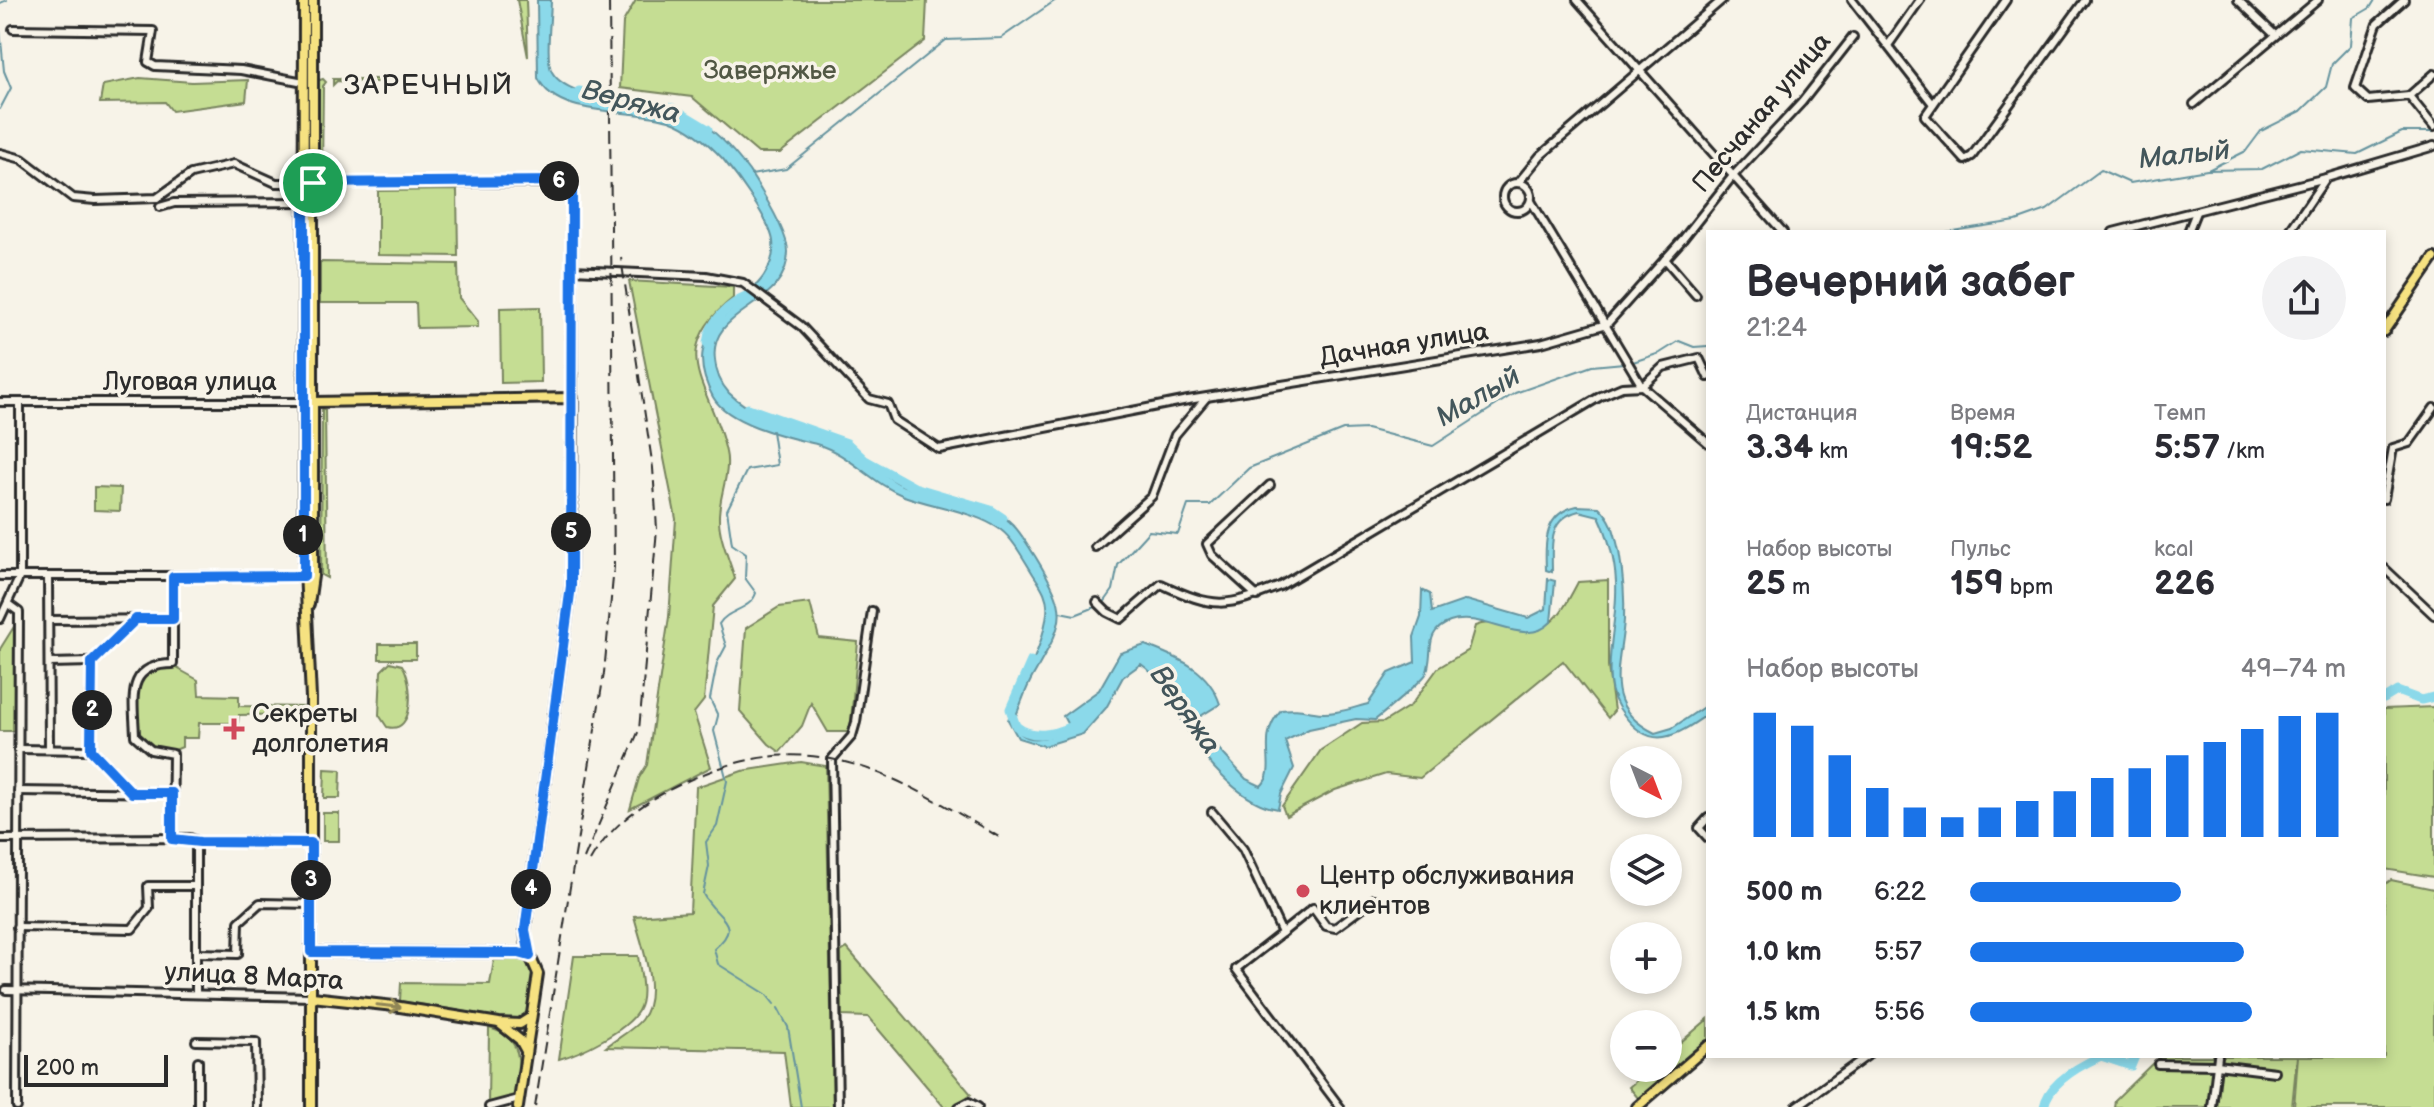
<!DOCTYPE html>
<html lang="ru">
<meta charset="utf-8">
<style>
:root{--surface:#fff;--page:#f2f2f3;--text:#2b2b33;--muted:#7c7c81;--accent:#1a73e8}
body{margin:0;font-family:"Balsamiq Sans",sans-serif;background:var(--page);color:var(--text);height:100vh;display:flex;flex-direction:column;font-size:30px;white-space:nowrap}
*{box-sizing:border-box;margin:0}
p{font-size:26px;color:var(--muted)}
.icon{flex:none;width:44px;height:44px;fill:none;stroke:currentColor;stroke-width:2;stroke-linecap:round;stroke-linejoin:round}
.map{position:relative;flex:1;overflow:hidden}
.details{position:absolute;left:1706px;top:230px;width:680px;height:828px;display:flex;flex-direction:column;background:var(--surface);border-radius:0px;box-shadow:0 4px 12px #0003}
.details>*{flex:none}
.needle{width:52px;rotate:138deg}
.controls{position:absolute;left:1610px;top:746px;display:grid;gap:16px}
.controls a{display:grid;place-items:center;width:72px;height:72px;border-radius:50%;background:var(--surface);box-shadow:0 4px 12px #0003;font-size:40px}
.scale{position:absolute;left:24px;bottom:20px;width:144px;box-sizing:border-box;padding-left:8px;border:4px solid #2b2b2b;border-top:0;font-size:22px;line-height:28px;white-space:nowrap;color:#2b2b2b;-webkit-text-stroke:6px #f7f3e8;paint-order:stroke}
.pin{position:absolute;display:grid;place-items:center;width:68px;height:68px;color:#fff;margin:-34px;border:4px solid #fff;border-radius:50%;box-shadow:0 2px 8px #0007}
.km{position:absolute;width:40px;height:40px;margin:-20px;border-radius:50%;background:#222;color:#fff;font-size:22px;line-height:40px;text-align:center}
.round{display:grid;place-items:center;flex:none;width:84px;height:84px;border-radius:42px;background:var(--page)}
.overview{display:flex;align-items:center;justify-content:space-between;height:136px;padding:0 40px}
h1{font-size:44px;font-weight:600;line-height:60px}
.metrics{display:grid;grid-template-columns:repeat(3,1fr);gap:12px;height:136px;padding:8px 40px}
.metrics div{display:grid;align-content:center}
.metrics b{font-size:34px;font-weight:600}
.metrics small{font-size:22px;font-weight:400}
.metrics p{font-size:22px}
.chart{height:224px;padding:16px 40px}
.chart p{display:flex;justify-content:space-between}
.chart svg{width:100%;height:144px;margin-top:8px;stroke:var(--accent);stroke-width:6}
ul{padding:0 40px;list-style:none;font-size:26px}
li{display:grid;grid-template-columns:128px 96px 1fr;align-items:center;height:60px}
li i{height:20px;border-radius:10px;background:var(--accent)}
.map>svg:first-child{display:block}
</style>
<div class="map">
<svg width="2434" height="1107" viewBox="0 0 2434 1107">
<rect width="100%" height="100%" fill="#f7f3e8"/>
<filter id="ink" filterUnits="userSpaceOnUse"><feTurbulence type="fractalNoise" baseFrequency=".0125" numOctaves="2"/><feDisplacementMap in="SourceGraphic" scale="16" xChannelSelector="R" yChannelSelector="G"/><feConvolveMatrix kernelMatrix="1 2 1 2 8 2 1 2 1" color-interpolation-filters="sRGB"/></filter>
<g filter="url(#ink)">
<g fill="#c5dd93" stroke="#78845f" stroke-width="2">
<polygon points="517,0 526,0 528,57"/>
<polygon points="636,0 927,0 925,41 780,153 758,153 692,97 620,88 623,22"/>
<polygon points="140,78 192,82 248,80 246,101 172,111 165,102 100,103 103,85"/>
<polygon points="323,79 326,82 323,86 322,172 326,175 324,180 319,180 317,81"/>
<polygon points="333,79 396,79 399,82 382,85 380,82 337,81 333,85"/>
<polygon points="457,190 458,256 378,255 378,191"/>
<polygon points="320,262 458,264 459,298 478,321 478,327 417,328 416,303 320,303"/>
<path d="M 629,281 L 733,287 L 733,298 C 663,354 712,385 726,452 C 731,473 718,498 719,519 C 719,538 730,561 735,579 L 713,606 L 704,700 L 694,713 L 711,767 L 630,809 L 639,778 L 647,765 L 669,617 L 676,519 Z"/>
<polygon points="540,307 541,382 501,383 500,308"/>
<polygon points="322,409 325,410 327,578 321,575"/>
<polygon points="94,487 121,488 120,511 94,510"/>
<path d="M 1608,580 L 1608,667 L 1614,711 L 1608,718 L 1563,661 L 1420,778 L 1386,774 L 1335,790 L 1286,816 L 1282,806 L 1321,750 L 1362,723 L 1384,722 L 1411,705 L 1438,668 L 1468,650 L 1475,626 C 1487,621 1494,624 1506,627 C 1550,637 1559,618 1578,582 Z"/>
<polygon points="810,603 819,638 858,642 850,732 828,732 811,703 802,726 780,752 769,744 740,711 746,628 779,607"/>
<polygon points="15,625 14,731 0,731 0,649"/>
<rect x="379" y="644" width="37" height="15"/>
<path d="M 390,662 L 402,665 C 413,680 416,735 387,727 L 379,715 L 381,671 Z"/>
<polygon points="173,666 198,680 199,695 239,696 239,706 307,707 307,714 239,715 238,723 199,723 198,738 182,738 182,747 175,750 153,749 137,732 137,685 155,667"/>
<polygon points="2434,707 2434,877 2384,869 2384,709"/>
<path d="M 801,762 L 826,766 L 833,1107 L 791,1107 L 784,1051 L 606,1047 C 616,1039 633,1030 641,1020 C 662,994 641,944 634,916 L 690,912 L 696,787 L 742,771 Z"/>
<polygon points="325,769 341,770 340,798 324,798"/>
<rect x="323" y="813" width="16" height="28"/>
<polygon points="2391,880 2434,889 2434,1107 2294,1107 2298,1056 2384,1056 2384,885"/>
<polygon points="847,948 971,1094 953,1107 944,1107 868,1017 842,1016 841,952"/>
<path d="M 574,956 L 638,956 C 640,972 647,996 638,1011 C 626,1031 581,1053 559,1059 Z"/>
<path d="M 522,959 C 540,971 538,1012 516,1020 L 400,1001 L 401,983 L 490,984 L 494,960 Z"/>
<polygon points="1708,1019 1708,1039 1638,1098 1629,1087 1651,1068 1668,1068 1668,1053"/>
<path d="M 489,1028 C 527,1038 519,1068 515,1099 L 488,1105 Z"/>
<polygon points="2160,1056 2297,1056 2292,1107 2114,1107 2115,1100"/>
</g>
<g fill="#8bd9ea" stroke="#65939e" stroke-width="2">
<path d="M 537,0 L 551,0 C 551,16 545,60 552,72 C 571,105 659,99 693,117 C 714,129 735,152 749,171 C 760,188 788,233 788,252 C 787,309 708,307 715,360 C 716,373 720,383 729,393 C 756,420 800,425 834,438 C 861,448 876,473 902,485 C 933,499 970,498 1000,515 C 1016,523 1025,541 1035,556 C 1071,615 1065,619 1033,676 C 1025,690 1021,705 1014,720 C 1020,749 1051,737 1070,729 L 1063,716 L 1099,690 L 1120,653 L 1145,645 C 1178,658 1208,668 1220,704 L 1196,719 L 1198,726 L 1246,779 L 1261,786 C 1280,768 1254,740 1281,710 C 1295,708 1302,710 1314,712 C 1331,716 1352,708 1368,704 L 1389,673 L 1415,662 L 1414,637 L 1421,617 L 1422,590 L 1430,594 L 1432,612 L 1466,600 L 1528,618 L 1546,609 L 1548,579 L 1555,581 L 1551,622 C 1525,650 1483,610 1450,622 C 1422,632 1435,654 1426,674 C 1423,680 1384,713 1375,720 L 1356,719 L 1309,729 L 1285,741 L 1294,768 L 1281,794 L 1278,809 C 1245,805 1207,765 1190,735 C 1177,712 1164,680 1141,664 L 1123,677 L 1106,708 L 1083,734 L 1044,746 L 1018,738 L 1008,720 C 1020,686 1043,649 1047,613 C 1049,597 1041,586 1033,574 C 1024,560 1014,540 1001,530 C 974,511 934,507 904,496 C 871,483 850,454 816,444 C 787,437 728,424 713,397 C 667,312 780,306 773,241 C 770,220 737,176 723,159 C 709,144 689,127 669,120 C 631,108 557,119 538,78 Z"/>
<path d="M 1577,506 L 1599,507 C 1613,520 1615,534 1619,551 C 1623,574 1625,597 1624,620 C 1621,666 1600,706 1655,733 L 1672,728 L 1708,704 L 1708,714 C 1676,736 1652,753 1624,715 C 1616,705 1611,694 1610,681 C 1607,649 1618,615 1616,582 C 1615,561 1608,535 1599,516 L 1579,511 C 1547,519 1552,546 1552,572 L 1546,570 C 1545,542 1544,513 1577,506 Z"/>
</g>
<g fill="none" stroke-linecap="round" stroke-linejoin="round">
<g stroke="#65939e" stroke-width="2">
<polyline points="0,3 7,0"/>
<polyline points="0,30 4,71 11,88 0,109"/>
<polyline points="2208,170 2246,151 2261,131 2301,111 2326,87 2332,64 2351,45 2353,18 2370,8 2375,0"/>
<polyline points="751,175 786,169 946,40 1001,38 1056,0"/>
<polyline points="1946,232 2016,221 2047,210 2101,170 2130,183 2207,170 2262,169 2301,149 2357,154 2402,132 2434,132"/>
<polyline points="1633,362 1660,353 1679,341 1694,347 1708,346"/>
<path d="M 772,431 L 777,465 L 747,470 L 727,510 L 732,544 L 746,554 L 745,578 L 756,593 C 751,610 728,609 719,624 L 726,646 L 717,663 L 710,699 L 718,716 L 714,731 L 727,781 L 717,826 L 706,842 L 709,866 L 703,894 C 716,919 745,923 714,949 L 718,964 L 766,994 L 774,1004"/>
<polyline points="1060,612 1075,615 1103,604 1113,590 1118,565 1149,531 1178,534 1188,505 1210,505 1249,468 1343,430 1367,429 1433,446 1515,393 1592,366 1624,363"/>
<polyline points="778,1008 788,1027 801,1107"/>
</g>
<g stroke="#8bd9ea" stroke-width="9">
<polyline points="579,91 673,108 708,129"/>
<path d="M 707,343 C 709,321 729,304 748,296"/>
<polyline points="748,408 847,443 865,460 914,487 991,510 1003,518"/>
<path d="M 1031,661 L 1010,709 L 1016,726 C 1034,741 1061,733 1080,721"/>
<polyline points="2384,699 2397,691 2421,700 2434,697"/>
<path d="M 2044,1107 C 2048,1083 2079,1066 2101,1056 L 2131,1066 L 2135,1056"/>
</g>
<g stroke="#2b2b2b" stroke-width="12">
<g id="minor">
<polyline points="1577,0 1783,232"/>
<polyline points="1852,0 1933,104"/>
<polyline points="2006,0 1925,116 1965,160 1972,156 2085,0"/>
<polyline points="2238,0 2275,35"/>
<polyline points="2404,0 2377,24 2355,88 2368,100 2409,96"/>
<polyline points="13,29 153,31 148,62 155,66 241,70 304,82"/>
<polyline points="1889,44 1920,0"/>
<polyline points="2409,96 2434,127"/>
<polyline points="2409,96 2434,74"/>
<polyline points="2194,104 2318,0"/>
<polyline points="0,153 22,159 73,198 95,200 157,198 191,174 234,164 276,183 306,183"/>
<circle cx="1517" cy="197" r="14"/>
<polyline points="309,183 568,183 572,189 573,398"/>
<polyline points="1518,183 1540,156 1722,0"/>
<polyline points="1531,201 1642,386 1708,443"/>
<polyline points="160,207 174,203 304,202"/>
<polyline points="2113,232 2326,178"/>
<polyline points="2188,232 2196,212"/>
<polyline points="2289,232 2326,178 2434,146"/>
<polyline points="1665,259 1696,295"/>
<polyline points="572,270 706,276 743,283 801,326 869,399 888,404 894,420 939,449 1188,400 1541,343 1607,324 1683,239 1732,177 1802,102 1853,37"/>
<polyline points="0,402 313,402"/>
<polyline points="2384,499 2393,448 2409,443 2434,408"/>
<polyline points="1095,547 1152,496 1175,435 1206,398"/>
<polyline points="2384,568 2434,615"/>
<polyline points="0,576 304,576"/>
<polyline points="48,576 49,749"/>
<polyline points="1257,596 1212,555 1207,544 1270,485"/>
<path d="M 1097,602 L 1107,612 L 1121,619 L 1161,584 C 1215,609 1225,608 1280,586 L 1601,396 L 1622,387 L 1642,386 L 1663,367 L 1699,358 L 1708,377"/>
<polyline points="8,604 19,612 17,1107"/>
<polyline points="0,619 20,576 20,402"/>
<polyline points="49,620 173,619"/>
<polyline points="49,663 92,662"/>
<polyline points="18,749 91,750"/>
<polyline points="18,791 172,793"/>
<polyline points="132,793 91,750 92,662 136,619"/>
<polyline points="1212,812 1243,849 1282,933 1236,969 1340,1107"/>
<polyline points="1708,818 1699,828 1708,838"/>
<polyline points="0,839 190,838 200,842 311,843"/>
<path d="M 172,839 L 173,754 L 151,750 L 135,736 C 134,700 124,664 173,664 L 173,577"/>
<polyline points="17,927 132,929 149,908 148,886 196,886"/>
<polyline points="1282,933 1313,908 1326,926 1335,928 1374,899"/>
<polyline points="196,953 238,954 239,922 260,903 311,904"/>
<polyline points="6,990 312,997"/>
<polyline points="196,993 196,841"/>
<polyline points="196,1041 256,1042 257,1107"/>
<polyline points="198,1061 198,1107"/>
<polyline points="2158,1064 2217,1065 2275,1072"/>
<polyline points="489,1107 519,1099"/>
<polyline points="838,1107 832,759 852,736 856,722 872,611"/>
<polyline points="959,1107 969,1102 978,1107"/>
<polyline points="1796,1107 1867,1056"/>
<polyline points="2212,1107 2218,1056"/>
</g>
</g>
<g stroke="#2b2b2b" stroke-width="14">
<g id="major">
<polyline points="304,0 303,528 311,698 311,1107"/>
<polyline points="2384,331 2434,258"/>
<polyline points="313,402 573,398 571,586 525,930 527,949 538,974 518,1107"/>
<polyline points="309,604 313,576 313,0"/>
<polyline points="311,952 519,953 529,956"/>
<polyline points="312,997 394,1006 499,1023 520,1024 531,1017"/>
<polyline points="500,1024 520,1040 526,1051"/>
<polyline points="1637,1107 1708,1046"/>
</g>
</g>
<use href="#minor" stroke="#f7f3e8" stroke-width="6"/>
<use href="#major" stroke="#f6e281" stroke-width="8"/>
<g stroke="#2b2b2b" stroke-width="2" stroke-dasharray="12 6" stroke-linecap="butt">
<polyline points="584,859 639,730 657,529 653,468 621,258"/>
<path d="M 590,861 C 611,824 644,802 681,784 C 812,720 892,774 1004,840"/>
<polyline points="535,1107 604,673 614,567 609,0"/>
</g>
</g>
<defs><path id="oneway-shaft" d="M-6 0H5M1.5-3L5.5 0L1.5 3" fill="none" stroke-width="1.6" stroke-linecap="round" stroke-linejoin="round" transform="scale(2)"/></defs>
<use stroke="#908656" href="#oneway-shaft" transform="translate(389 1006) rotate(6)"/>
</g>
<g fill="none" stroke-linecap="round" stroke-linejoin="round" filter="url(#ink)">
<g stroke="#fff" stroke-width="16">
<polygon id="route" points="563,181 572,189 571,586 525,930 530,956 519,953 311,952 311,843 200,842 172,839 172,793 132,793 91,750 92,662 136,619 173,619 173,577 304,576 304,183"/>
</g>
<use href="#route" stroke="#1a73e8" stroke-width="10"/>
</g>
<g fill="#d1495b" stroke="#f7f3e8" stroke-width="3">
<path d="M230 717h8v8h8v8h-8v8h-8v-8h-8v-8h8z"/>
<circle cx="1303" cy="891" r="8"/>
</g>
<g text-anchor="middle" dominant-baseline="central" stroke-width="7" stroke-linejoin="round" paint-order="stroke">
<g font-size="26" fill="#525845" stroke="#f7f3e8">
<text x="770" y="71">Заверяжье</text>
</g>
<g font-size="26" fill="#2b2b2b" stroke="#f7f3e8">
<text transform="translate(1762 113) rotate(-50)">Песчаная улица</text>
<text transform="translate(1404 345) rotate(-9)">Дачная улица</text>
<text x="190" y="382">Луговая улица</text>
<text transform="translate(254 977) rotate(3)">улица 8 Марта</text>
</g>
<g font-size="26" fill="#2b2b2b" stroke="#f7f3e8" text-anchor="start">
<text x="252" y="714">Секреты<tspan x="252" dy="30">долголетия</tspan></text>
<text x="1319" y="876">Центр обслуживания<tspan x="1319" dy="30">клиентов</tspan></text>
</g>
<g font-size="28" letter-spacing="2" fill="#2b2b2b" stroke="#f7f3e8">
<text x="429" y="85">ЗАРЕЧНЫЙ</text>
</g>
<g font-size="28" font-style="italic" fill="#43565b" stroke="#f7f3e8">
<text transform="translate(631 102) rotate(15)">Веряжа</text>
<text transform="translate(2184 155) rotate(-6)">Малый</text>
<text transform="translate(1478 397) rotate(-30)">Малый</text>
<text transform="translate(1185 710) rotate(55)">Веряжа</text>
</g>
</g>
</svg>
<div class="controls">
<a><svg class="needle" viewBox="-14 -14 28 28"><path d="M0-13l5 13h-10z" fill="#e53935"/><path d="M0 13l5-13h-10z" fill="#7c7c81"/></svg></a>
<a><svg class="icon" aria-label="layers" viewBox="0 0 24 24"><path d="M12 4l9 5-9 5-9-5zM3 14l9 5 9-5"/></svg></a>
<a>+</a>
<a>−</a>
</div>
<div class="scale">200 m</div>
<div class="pin" style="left:313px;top:183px;background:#1e9e55"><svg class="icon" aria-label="arrive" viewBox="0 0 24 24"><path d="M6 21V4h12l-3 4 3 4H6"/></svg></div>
<b class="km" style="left:303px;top:535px">1</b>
<b class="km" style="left:92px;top:710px">2</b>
<b class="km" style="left:311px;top:880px">3</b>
<b class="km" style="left:531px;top:889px">4</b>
<b class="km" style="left:571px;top:532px">5</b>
<b class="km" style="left:559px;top:181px">6</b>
<section class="details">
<div class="overview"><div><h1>Вечерний забег</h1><p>21:24</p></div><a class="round"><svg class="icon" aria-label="share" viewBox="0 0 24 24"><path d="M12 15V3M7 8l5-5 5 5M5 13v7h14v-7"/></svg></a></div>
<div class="metrics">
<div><p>Дистанция</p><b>3.34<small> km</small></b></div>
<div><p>Время</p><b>19:52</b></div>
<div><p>Темп</p><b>5:57<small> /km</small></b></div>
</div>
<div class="metrics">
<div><p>Набор высоты</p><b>25<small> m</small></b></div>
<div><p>Пульс</p><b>159<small> bpm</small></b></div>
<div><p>kcal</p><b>226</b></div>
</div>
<div class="chart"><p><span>Набор высоты</span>49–74 m</p>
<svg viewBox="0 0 160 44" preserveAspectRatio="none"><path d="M5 44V6M15 44V10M25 44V19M35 44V29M45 44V35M55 44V38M65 44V35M75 44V33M85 44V30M95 44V26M105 44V23M115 44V19M125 44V15M135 44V11M145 44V7M155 44V6"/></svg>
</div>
<ul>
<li><b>500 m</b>6:22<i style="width:56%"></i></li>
<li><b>1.0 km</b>5:57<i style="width:73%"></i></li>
<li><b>1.5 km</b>5:56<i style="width:75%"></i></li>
</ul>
</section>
</div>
